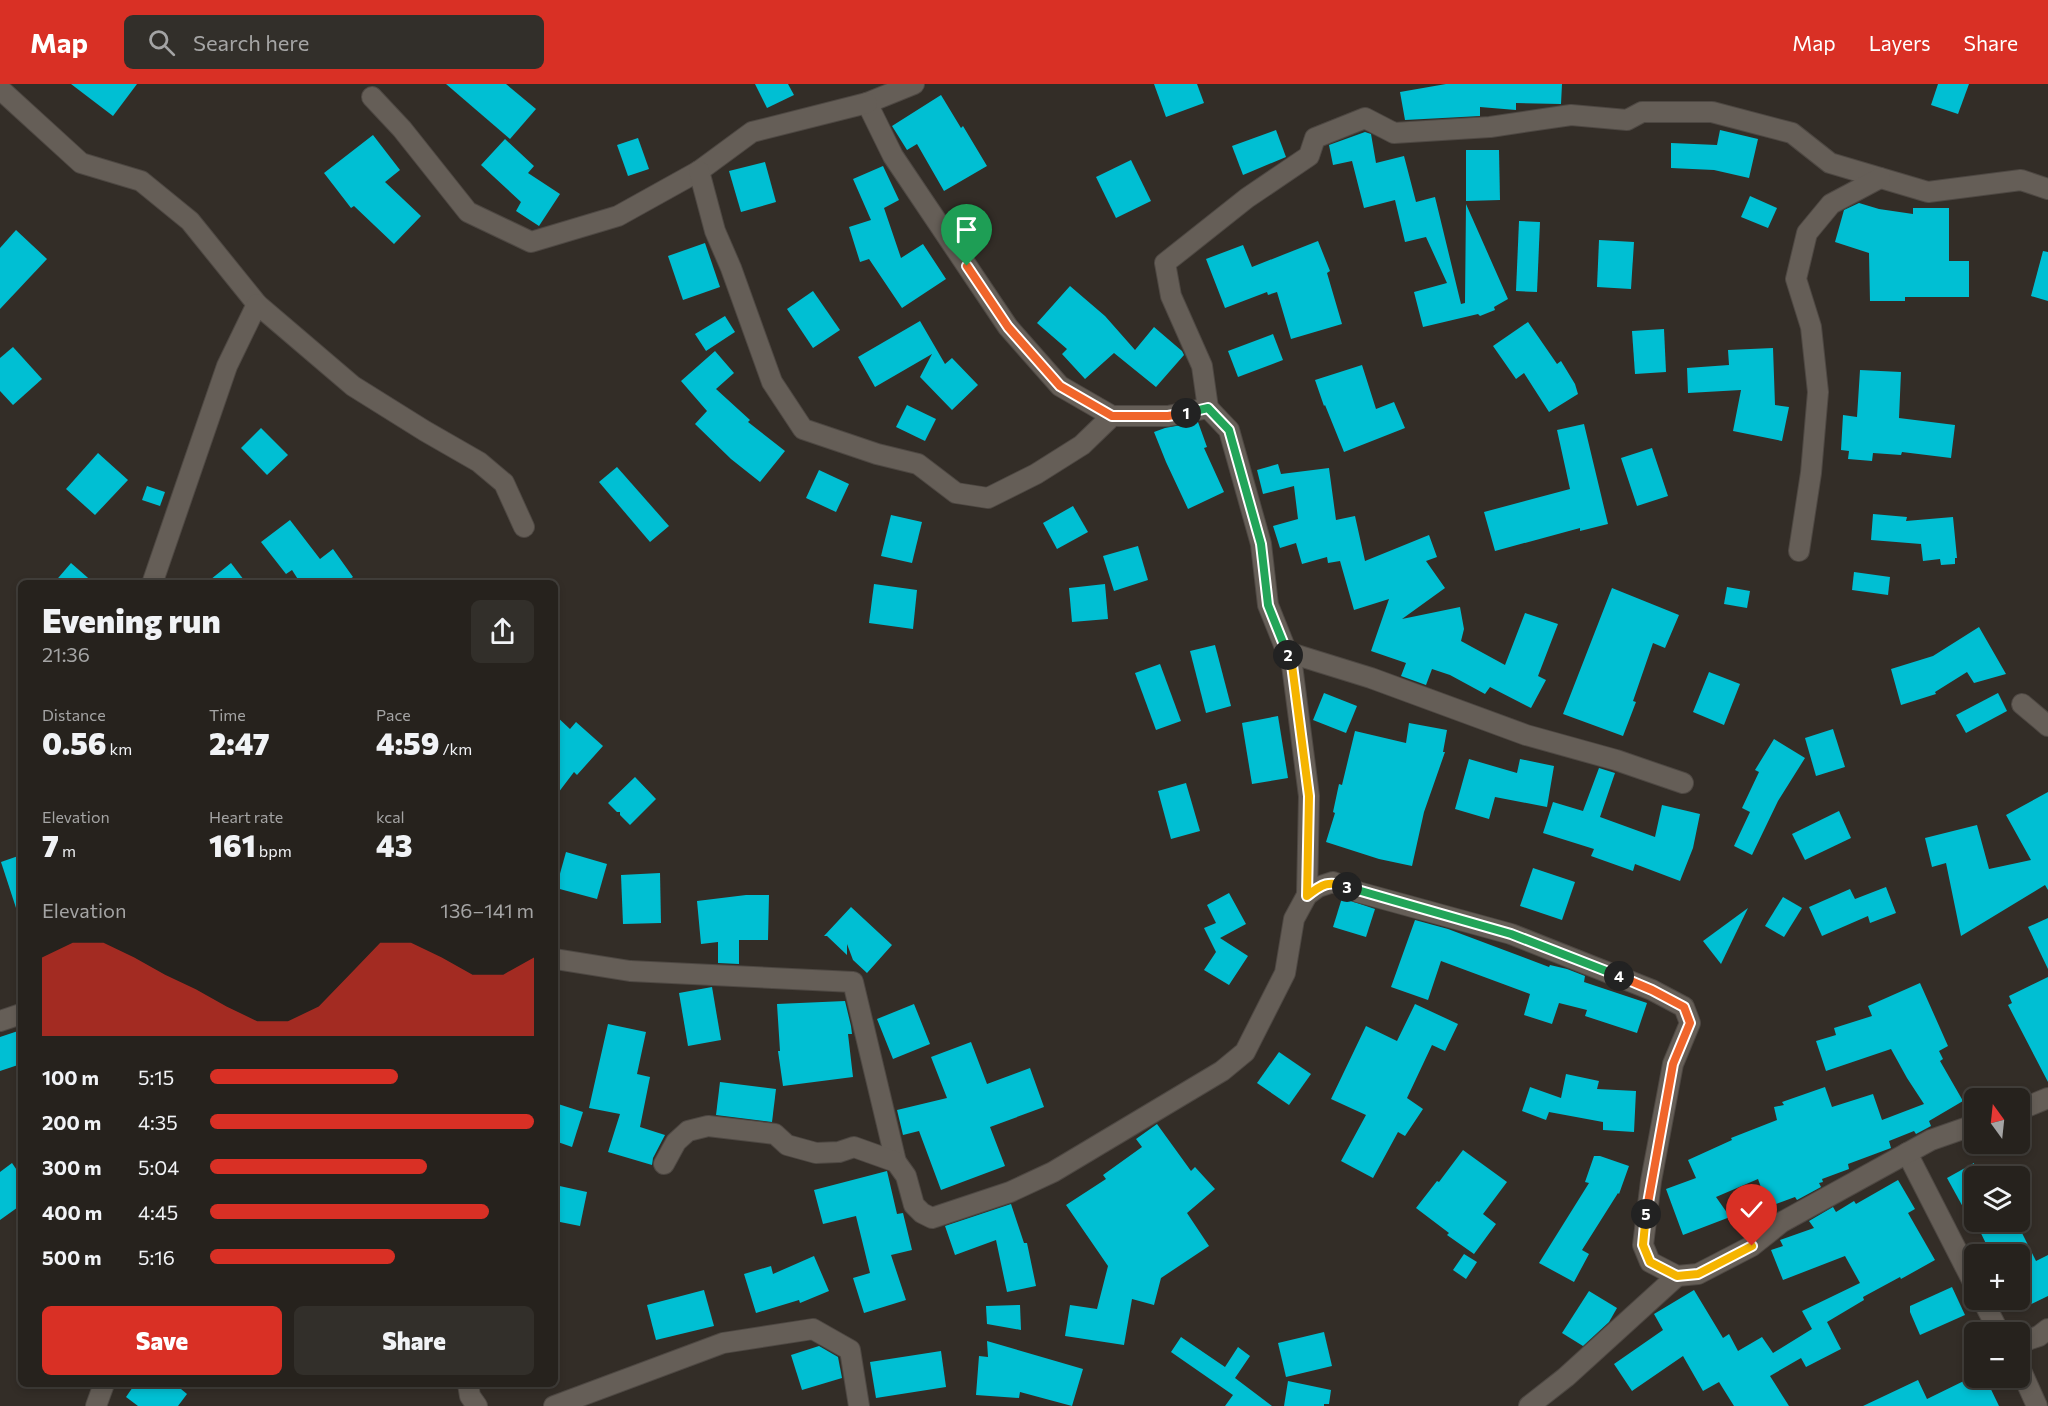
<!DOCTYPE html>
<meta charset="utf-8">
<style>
:root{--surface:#26221d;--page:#322f2a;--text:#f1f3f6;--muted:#a4a4a4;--line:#423f3b;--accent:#d93025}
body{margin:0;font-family:Commissioner,sans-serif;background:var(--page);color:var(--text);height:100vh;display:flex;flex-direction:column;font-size:22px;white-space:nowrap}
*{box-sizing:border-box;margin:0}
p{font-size:20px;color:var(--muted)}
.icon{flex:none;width:33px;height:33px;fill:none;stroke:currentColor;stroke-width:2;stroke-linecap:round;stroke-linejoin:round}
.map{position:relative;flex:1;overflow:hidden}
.drawer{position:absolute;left:18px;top:496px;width:540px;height:807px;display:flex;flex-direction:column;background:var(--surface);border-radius:9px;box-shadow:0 3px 9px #0003,0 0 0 2px var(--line)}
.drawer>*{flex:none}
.needle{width:39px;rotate:345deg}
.controls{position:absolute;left:1964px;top:1004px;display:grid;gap:12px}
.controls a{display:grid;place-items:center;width:66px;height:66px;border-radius:9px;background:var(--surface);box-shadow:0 3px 9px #0003,0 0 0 2px var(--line);font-size:30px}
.pin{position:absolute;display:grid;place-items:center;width:51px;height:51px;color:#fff;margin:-62px -26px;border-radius:50% 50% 50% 0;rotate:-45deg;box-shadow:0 0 6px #0007}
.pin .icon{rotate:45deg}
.km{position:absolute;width:30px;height:30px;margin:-15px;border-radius:50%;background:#222;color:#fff;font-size:16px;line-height:30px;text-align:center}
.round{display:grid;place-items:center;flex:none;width:63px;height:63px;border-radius:9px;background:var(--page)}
.summary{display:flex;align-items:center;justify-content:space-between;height:102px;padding:0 24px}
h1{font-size:33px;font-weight:800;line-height:45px}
.stats{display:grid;grid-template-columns:repeat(3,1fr);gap:9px;height:102px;padding:6px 24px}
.stats div{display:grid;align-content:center}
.stats b{font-size:30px;font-weight:800}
.stats small{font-size:16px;font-weight:400}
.stats p{font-size:16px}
.chart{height:168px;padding:12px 24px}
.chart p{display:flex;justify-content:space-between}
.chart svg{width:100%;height:108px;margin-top:6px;fill:var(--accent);opacity:.7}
.primary-button{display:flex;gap:12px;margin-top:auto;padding:12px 24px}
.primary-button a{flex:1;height:69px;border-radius:9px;background:var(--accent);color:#fff;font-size:24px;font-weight:800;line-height:69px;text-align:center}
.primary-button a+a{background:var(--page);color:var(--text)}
ul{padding:0 24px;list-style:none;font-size:20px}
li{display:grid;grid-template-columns:96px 72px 1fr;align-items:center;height:45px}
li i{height:15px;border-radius:8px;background:var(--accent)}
header{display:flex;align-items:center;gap:36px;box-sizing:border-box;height:84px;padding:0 30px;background:var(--accent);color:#fff}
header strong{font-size:28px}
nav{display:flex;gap:33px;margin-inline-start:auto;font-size:21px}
.search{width:420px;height:54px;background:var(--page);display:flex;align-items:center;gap:15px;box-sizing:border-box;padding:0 21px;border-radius:9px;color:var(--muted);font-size:22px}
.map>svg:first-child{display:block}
</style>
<header>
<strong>Map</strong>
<div class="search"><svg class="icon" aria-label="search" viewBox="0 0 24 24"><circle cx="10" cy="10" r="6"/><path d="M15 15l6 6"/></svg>Search here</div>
<nav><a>Map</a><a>Layers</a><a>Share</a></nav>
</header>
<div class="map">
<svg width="2048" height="1322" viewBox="0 0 2048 1322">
<rect width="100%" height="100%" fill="#332d27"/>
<g fill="#00bfd3">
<polygon points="71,0 137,0 113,32"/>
<polygon points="446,0 506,0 536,25 510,55"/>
<polygon points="755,0 788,0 794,11 767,24"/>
<polygon points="1154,0 1197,0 1204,19 1166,33"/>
<polygon points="1446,0 1562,0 1561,20 1516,19 1516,26 1480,23 1480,32 1405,36 1400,8"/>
<polygon points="1938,0 1969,0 1958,30 1931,21"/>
<polygon points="941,11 961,44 963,42 987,82 944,107 917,60 907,66 892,42"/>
<polygon points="1276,46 1286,73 1243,91 1232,62"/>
<polygon points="1720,46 1758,55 1749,94 1714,86 1671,84 1671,59 1717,61"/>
<polygon points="1365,48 1371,50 1376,79 1404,72 1416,118 1435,113 1461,220 1465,219 1466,120 1508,215 1494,223 1495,226 1480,232 1478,230 1423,243 1414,208 1447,199 1426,153 1405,158 1395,116 1364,124 1352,77 1333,81 1329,61"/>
<polygon points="373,51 400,86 385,98 421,132 394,160 354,122 351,124 324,89"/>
<polygon points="638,54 649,85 628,92 617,61"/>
<polygon points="505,55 534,82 528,89 560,110 539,142 516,127 521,118 481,81"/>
<polygon points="1466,66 1499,66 1500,116 1466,117"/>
<polygon points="1131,76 1151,117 1116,134 1096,93"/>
<polygon points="765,78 776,118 741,128 729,87"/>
<polygon points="883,82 899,116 884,124 901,174 923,160 946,195 902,224 869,175 860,178 849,143 871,136 853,95"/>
<polygon points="1750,112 1777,124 1768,144 1741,133"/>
<polygon points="1859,119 1879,125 1913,130 1913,124 1949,124 1949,177 1969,177 1969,213 1905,213 1905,217 1870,217 1869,169 1835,158 1844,126"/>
<polygon points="1519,137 1540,138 1537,208 1516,207"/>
<polygon points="16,146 47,175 0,225 0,164"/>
<polygon points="1599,156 1634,158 1631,205 1597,203"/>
<polygon points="1318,157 1330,187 1327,189 1342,240 1291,255 1277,208 1268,211 1267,208 1225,224 1206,175 1243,161 1252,183"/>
<polygon points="705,159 720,203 683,216 668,172"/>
<polygon points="2043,167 2048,168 2048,217 2031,212"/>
<polygon points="1070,202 1105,232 1135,266 1154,243 1182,267 1184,271 1156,303 1114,269 1085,295 1062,270 1067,265 1037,239"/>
<polygon points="813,207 840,246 813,264 787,225"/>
<polygon points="725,232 735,248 706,267 695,250"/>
<polygon points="920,237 945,280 952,274 978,301 952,326 920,293 932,270 875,303 858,273"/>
<polygon points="1528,238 1557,280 1561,277 1575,300 1578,310 1549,328 1524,289 1516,295 1493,262"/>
<polygon points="1664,245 1666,288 1635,290 1632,247"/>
<polygon points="1273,250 1283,276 1238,293 1228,267"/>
<polygon points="13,263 42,295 13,321 0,307 0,274"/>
<polygon points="1773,264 1775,321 1789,323 1782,357 1733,347 1741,306 1688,309 1687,284 1729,281 1728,266"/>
<polygon points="715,267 734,289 716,305 750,336 748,338 785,367 760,398 731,375 695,340 707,327 681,297"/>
<polygon points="1362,281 1376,325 1394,318 1405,344 1344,368 1325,321 1324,322 1315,296"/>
<polygon points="1860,286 1901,288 1899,334 1955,341 1951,374 1902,368 1901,371 1873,369 1872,377 1848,375 1849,367 1841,366 1843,331 1857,333"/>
<polygon points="907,321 936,335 925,357 896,343"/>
<polygon points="1198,338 1207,363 1204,364 1224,408 1188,425 1166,378 1154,348 1165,344"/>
<polygon points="1584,340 1608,440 1580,447 1580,444 1495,467 1484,428 1570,405 1557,346"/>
<polygon points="261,344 288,371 267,391 241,364"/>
<polygon points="1652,364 1668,412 1637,422 1621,374"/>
<polygon points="98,369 128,396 95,431 66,405"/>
<polygon points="1278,380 1281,390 1329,384 1336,436 1355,432 1365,477 1429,451 1437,473 1426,477 1445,504 1402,535 1460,523 1464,545 1461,557 1505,581 1525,529 1558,540 1538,592 1546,596 1531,624 1490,603 1485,610 1450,591 1432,585 1426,601 1401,592 1406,579 1371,567 1389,515 1354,526 1340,477 1328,479 1327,473 1302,480 1296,459 1280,464 1273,442 1298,435 1294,402 1263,410 1257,386"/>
<polygon points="617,383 669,442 650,458 599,398"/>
<polygon points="819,386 849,400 836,428 806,414"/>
<polygon points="147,402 165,408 160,422 142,416"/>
<polygon points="1073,422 1088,448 1057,465 1043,439"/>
<polygon points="1873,430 1907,433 1906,437 1953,433 1957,474 1955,474 1955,480 1941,481 1940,475 1923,477 1921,460 1871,456"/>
<polygon points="891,431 922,438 912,479 881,472"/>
<polygon points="290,436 320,475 333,465 353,493 343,500 301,500 292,486 286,490 261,458"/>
<polygon points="1138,462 1148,496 1114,507 1103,472"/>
<polygon points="71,479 95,500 53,500"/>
<polygon points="231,479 247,500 205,500"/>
<polygon points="1854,488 1890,493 1888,511 1852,506"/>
<polygon points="874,500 917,506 913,545 869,539"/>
<polygon points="1105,500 1108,535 1072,538 1069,504"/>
<polygon points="1727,503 1750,507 1747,524 1724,520"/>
<polygon points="1612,504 1679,531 1665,564 1653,559 1633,617 1636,618 1623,652 1563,630"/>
<polygon points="1979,543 2006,590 1974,599 1967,588 1935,608 1936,610 1901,621 1891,585 1933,572"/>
<polygon points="1215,561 1231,622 1206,629 1190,567"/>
<polygon points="1160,580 1181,637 1156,646 1135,589"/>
<polygon points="1709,588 1740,600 1724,641 1693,628"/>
<polygon points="1324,609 1357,622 1346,649 1313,636"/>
<polygon points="1998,609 2007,627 1966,649 1956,631"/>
<polygon points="555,631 570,645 576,638 603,662 577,691 574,688 555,713"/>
<polygon points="1278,632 1288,694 1252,700 1242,639"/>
<polygon points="1409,639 1447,646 1443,668 1445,668 1424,728 1412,782 1379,775 1326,758 1335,729 1333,728 1339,700 1342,701 1355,647 1406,659"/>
<polygon points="1833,645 1845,683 1816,692 1805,654"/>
<polygon points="1774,655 1805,674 1778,717 1752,771 1734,762 1750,728 1742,724 1759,688 1755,686"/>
<polygon points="1469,675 1517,689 1520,675 1554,682 1547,723 1495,713 1489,735 1455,725"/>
<polygon points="1599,684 1615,689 1600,733 1655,753 1662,721 1700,730 1693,764 1680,797 1635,780 1633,787 1591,772 1594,765 1543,749 1553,718 1583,727"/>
<polygon points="635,693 656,715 630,741 620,731 620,728 617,728 608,719"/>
<polygon points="1186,699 1200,747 1171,755 1158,707"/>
<polygon points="2048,708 2048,806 2045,801 1961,852 1946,779 1932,783 1925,754 1977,741 1989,785 2031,776 2006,731"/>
<polygon points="1839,727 1851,754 1805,776 1792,750"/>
<polygon points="566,768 607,780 597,815 556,804"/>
<polygon points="21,771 21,830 18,830 1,778"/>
<polygon points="1533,784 1575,798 1562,836 1520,822"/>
<polygon points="660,789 661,839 623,840 621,791"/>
<polygon points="1886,803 1896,829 1870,839 1868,832 1822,852 1809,823 1850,805 1855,815"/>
<polygon points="1229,809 1246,840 1220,854 1248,872 1229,901 1204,886 1216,868 1204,844 1216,839 1207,821"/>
<polygon points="746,811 769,811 768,856 739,856 739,880 718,879 718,858 701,860 697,817"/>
<polygon points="1783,813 1802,824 1784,853 1765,842"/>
<polygon points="1342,814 1375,825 1366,853 1333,843"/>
<polygon points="851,823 892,861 867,889 853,876 847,860 847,871 827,852 824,852"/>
<polygon points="1748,824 1721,880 1703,857"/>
<polygon points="2048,834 2048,885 2028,843"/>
<polygon points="1415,836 1448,845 1549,883 1550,881 1567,885 1585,892 1584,898 1647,919 1637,949 1585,932 1587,926 1559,919 1552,940 1524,931 1530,910 1441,877 1428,916 1391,903"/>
<polygon points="2048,893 2048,998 2008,921 2012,919 2009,912"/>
<polygon points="1920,899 1948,962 1939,967 1943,975 1940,977 1963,1017 1929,1037 1931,1042 1916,1050 1914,1047 1889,1057 1891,1064 1848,1080 1849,1085 1822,1095 1823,1098 1819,1099 1821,1103 1797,1116 1795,1113 1768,1123 1758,1095 1716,1113 1730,1133 1683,1151 1666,1105 1696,1094 1688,1076 1732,1056 1731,1054 1777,1036 1774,1023 1784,1021 1782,1018 1825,1003 1832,1023 1873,1010 1882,1036 1924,1020 1907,994 1891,965 1826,987 1816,957 1836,951 1834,944 1872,932 1868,922"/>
<polygon points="712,903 721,956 688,962 679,909"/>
<polygon points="845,917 851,942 852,950 848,950 853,993 783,1002 778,967 780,967 777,920"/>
<polygon points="914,920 930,960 893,975 877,935"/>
<polygon points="1415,920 1458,940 1445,967 1432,961 1407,1014 1423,1025 1405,1052 1398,1048 1373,1094 1341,1077 1366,1031 1331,1015 1366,942 1397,957"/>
<polygon points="608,940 646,948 637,990 650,993 640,1043 665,1051 653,1074 652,1081 608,1068 620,1030 589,1024"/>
<polygon points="18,947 21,957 21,980 0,987 0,953"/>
<polygon points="971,958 987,1000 1030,984 1044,1023 990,1043 1005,1082 941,1106 919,1047 903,1051 897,1026 947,1014 931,973"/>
<polygon points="1279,968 1311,990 1289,1021 1257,999"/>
<polygon points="1566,990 1599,997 1597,1005 1636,1007 1634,1048 1603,1046 1603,1038 1549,1028 1546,1036 1522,1027 1530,1003 1561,1014"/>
<polygon points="720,998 776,1005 772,1038 716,1031"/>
<polygon points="555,1019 583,1028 572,1063 555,1057"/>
<polygon points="1157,1040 1191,1087 1195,1083 1215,1105 1187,1129 1209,1162 1161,1194 1154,1221 1132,1215 1124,1261 1065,1252 1070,1221 1097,1225 1108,1182 1066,1121 1106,1095 1103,1091 1142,1063 1136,1055"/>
<polygon points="1463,1066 1507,1098 1483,1130 1496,1140 1474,1170 1447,1151 1449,1149 1416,1124 1437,1097 1439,1098"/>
<polygon points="1594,1072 1600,1072 1629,1082 1619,1110 1618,1109 1582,1166 1589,1170 1574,1198 1539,1179 1589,1099 1585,1098"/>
<polygon points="12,1079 21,1092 21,1121 0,1136 0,1088"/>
<polygon points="1974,1079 1974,1143 1947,1094"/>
<polygon points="887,1087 897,1130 903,1129 912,1166 891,1171 906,1216 864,1229 853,1194 870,1189 856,1132 823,1140 814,1106"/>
<polygon points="1898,1096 1915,1125 1908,1129 1935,1176 1901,1195 1900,1193 1863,1213 1864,1216 1827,1238 1841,1265 1806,1283 1801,1274 1770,1292 1789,1322 1734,1322 1719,1298 1703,1307 1683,1272 1632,1307 1614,1280 1663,1246 1654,1230 1694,1206 1723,1254 1729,1250 1738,1267 1762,1253 1773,1269 1812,1245 1802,1227 1860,1199 1845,1172 1783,1196 1771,1166 1783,1162 1780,1156 1814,1144 1809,1137 1833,1123 1836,1128 1854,1117 1856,1120"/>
<polygon points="555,1101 587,1108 580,1142 555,1137"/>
<polygon points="1011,1120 1024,1159 1027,1159 1036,1202 1007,1208 996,1156 955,1171 945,1142"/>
<polygon points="1975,1137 2016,1137 2036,1177 2048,1171 2048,1212 2019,1226 2019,1170 1991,1170"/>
<polygon points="1464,1170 1477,1178 1466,1195 1453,1186"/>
<polygon points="814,1172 829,1207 800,1219 799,1216 756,1229 744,1190 771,1182 773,1190"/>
<polygon points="1952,1203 1965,1231 1920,1251 1910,1228 1910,1222"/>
<polygon points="704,1206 714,1242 656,1256 647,1221"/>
<polygon points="1589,1207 1617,1224 1609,1238 1583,1262 1562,1249"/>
<polygon points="1020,1221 1021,1246 987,1240 986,1222"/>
<polygon points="1324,1248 1332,1282 1286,1293 1278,1259"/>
<polygon points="1181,1253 1225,1283 1238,1263 1250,1272 1235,1294 1272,1322 1225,1322 1233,1311 1171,1268"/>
<polygon points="987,1257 1083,1285 1072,1322 1020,1308 1019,1314 976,1311 979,1272 988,1273"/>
<polygon points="819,1262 838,1273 842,1294 802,1306 791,1271"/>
<polygon points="941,1267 946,1303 876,1314 870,1278"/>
<polygon points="1972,1293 1985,1293 1999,1322 1863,1322 1918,1296 1927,1315"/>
<polygon points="1288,1297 1331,1306 1329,1320 1324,1320 1324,1322 1284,1322"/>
<polygon points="135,1300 175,1300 187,1310 178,1322 138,1322 126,1313"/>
</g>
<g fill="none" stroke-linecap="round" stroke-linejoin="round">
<g stroke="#4e4843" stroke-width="22">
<g id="minor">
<polyline points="914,0 867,19 893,72 1008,243 1060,302 1112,332 1168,332 1208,324 1229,346 1261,460 1268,521 1292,581 1309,712 1307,811"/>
<polyline points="0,5 81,79 141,97 190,137 257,220"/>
<polyline points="372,13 402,45 468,128 531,158 618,132 699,87 752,48 867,19"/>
<polyline points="699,87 715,147 731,184 772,298 803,345 877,370 918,380 956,409 988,414 1036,390 1082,361 1112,332"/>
<polyline points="1208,324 1202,282 1171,212 1165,179 1247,114 1309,72 1315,54 1365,34 1394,49 1490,43 1571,31 1627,36 1642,28 1712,28 1792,49 1830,79 1928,108 2021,96 2048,105"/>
<polyline points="1799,467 1811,389 1818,308 1811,243 1796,195 1807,149 1831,120 1880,94"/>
<polyline points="152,500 227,282 257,220 353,302 425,347 479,378 504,399 524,443"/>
<polyline points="1287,568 1371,594 1526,651 1616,676 1683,699"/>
<polyline points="2022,620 2048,642"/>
<polyline points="555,875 630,887 853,898 896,1078"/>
<polyline points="0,937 21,930"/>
<polyline points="2019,1026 2048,1014"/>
<polyline points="1907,1069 1974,1200"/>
<polyline points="664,1080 676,1058 688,1047 708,1042 775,1050 787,1061 816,1069 839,1068 854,1063 896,1078 906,1092 914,1121 922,1129 932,1134 1010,1108 1053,1088 1222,987 1245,968 1285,889 1294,835 1307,811 1318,803 1333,798 1358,808 1511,850 1652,906 1684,923 1690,939 1673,980 1651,1097 1643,1161 1650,1178 1677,1192 1698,1190 1752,1162 1782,1138 1931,1056 1974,1041"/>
<polyline points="1982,1215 1999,1248"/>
<polyline points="2019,1259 2039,1252 2048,1245"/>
<polyline points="2019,1282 2037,1322"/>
<polyline points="468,1300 470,1312 477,1322"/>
<polyline points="96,1322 104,1300"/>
<polyline points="554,1322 723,1259 813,1245 850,1266 859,1322"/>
<polyline points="1529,1322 1566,1293 1677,1192"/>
</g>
</g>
<use href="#minor" stroke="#655e57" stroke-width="20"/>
</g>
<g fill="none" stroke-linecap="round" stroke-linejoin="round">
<g stroke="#fff" stroke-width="12">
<polyline id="split-1" points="967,182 1008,243 1060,302 1112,332 1168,332 1186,329"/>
</g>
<g stroke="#fff" stroke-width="12">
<polyline id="split-2" points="1186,329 1208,324 1229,346 1261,460 1268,521 1288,571"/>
</g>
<g stroke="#fff" stroke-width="12">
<path id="split-3" d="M 1288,571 L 1292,581 L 1309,712 L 1307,812 C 1322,800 1329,796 1347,803"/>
</g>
<g stroke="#fff" stroke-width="12">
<polyline id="split-4" points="1347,803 1511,850 1619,892"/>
</g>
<g stroke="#fff" stroke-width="12">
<polyline id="split-5" points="1619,892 1652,906 1684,923 1690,939 1673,980 1646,1130"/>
</g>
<g stroke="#fff" stroke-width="12">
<polyline id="split-6" points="1646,1130 1643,1161 1650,1178 1677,1192 1698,1190 1752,1162"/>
</g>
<use href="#split-1" stroke="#f0652b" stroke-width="8"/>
<use href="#split-2" stroke="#22a559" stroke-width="8"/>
<use href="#split-3" stroke="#f5b400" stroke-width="8"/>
<use href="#split-4" stroke="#22a559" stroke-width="8"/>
<use href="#split-5" stroke="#f0652b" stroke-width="8"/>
<use href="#split-6" stroke="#f5b400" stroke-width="8"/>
</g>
</svg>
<div class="controls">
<a><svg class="needle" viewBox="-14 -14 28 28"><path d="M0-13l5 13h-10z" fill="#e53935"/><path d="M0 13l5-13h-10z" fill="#a4a4a4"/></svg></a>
<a><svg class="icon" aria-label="layers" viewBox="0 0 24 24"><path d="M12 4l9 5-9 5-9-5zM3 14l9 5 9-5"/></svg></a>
<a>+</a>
<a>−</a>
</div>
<div class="pin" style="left:967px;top:182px;background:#1e9e55"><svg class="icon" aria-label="arrive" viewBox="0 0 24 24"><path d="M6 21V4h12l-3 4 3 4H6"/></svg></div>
<div class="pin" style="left:1752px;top:1162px;background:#d93025"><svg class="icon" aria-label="check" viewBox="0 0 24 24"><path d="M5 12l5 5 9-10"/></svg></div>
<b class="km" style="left:1186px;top:329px">1</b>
<b class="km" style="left:1288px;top:571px">2</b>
<b class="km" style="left:1347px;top:803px">3</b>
<b class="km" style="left:1619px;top:892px">4</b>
<b class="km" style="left:1646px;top:1130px">5</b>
<section class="drawer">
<div class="summary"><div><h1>Evening run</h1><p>21:36</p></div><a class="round"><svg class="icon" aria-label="share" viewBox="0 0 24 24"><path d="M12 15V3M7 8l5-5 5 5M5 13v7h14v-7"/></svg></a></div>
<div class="stats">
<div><p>Distance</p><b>0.56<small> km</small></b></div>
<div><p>Time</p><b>2:47</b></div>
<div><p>Pace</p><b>4:59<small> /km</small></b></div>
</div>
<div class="stats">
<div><p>Elevation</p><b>7<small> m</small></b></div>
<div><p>Heart rate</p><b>161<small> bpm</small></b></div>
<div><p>kcal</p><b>43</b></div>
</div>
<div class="chart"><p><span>Elevation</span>136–141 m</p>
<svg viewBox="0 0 160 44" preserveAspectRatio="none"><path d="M0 44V12L10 6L20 6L30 12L40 19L50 25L60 32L70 38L80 38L90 32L100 19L110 6L120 6L130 12L140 19L150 19L160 12V44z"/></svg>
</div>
<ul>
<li><b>100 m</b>5:15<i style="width:58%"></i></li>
<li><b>200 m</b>4:35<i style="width:100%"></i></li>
<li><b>300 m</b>5:04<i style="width:67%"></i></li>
<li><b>400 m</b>4:45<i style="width:86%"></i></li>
<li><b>500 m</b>5:16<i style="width:57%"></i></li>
</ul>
<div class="primary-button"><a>Save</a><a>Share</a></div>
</section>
</div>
